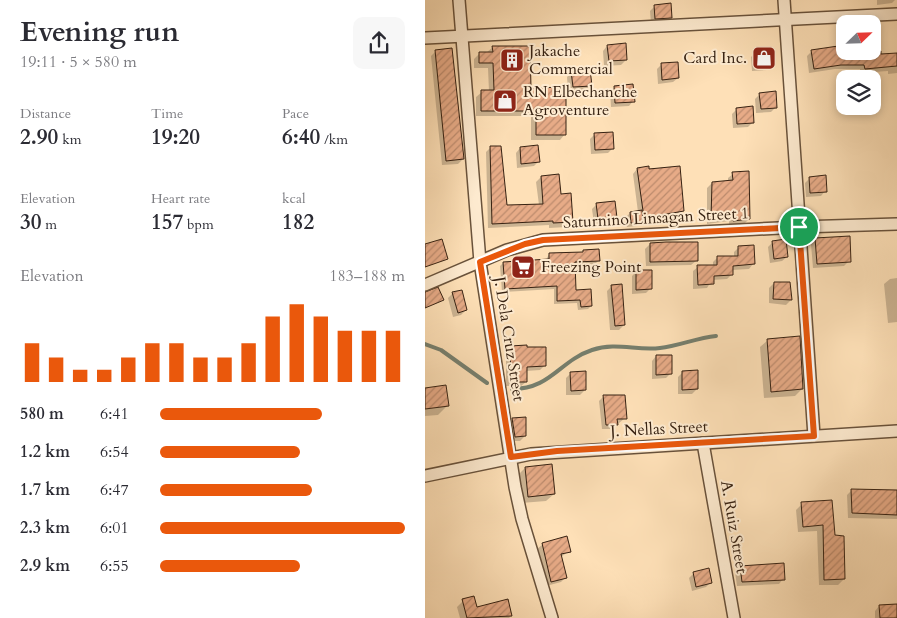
<!DOCTYPE html>
<meta charset="utf-8">
<style>
:root{--surface:#fff;--page:#f7f7f7;--text:#2b2b33;--muted:#7c7c81;--accent:#ea580c}
body{margin:0;font-family:Cardo,serif;background:var(--page);color:var(--text);height:100vh;display:flex;flex-direction:column;font-size:19px;white-space:nowrap}
*{box-sizing:border-box;margin:0}
p{font-size:16px;color:var(--muted)}
.icon{flex:none;width:28px;height:28px;fill:none;stroke:currentColor;stroke-width:2;stroke-linecap:round;stroke-linejoin:round}
.map{position:relative;flex:1;overflow:hidden}
.drawer{display:flex;flex-direction:column;background:var(--surface);width:425px}
.drawer>*{flex:none}
.needle{width:32px;rotate:67deg}
.fabs{position:absolute;left:411px;top:15px;display:grid;gap:10px}
.fabs a{display:grid;place-items:center;width:45px;height:45px;border-radius:10px;background:var(--surface);box-shadow:0 2px 8px #0003;font-size:25px}
.pin{position:absolute;display:grid;place-items:center;width:42px;height:42px;color:#fff;margin:-21px;border:2px solid #fff;border-radius:50%;box-shadow:0 1px 5px #0007}
.round{display:grid;place-items:center;flex:none;width:52px;height:52px;border-radius:10px;background:var(--page)}
.overview{display:flex;align-items:center;justify-content:space-between;height:85px;padding:0 20px}
h1{font-size:28px;font-weight:800;line-height:38px}
.metrics{display:grid;grid-template-columns:repeat(3,1fr);gap:8px;height:85px;padding:5px 20px}
.metrics div{display:grid;align-content:center}
.metrics b{font-size:21px;font-weight:800}
.metrics small{font-size:14px;font-weight:400}
.metrics p{font-size:14px}
.chart{height:140px;padding:10px 20px}
.chart p{display:flex;justify-content:space-between}
.chart svg{width:100%;height:90px;margin-top:5px;stroke:var(--accent);stroke-width:6}
ul{padding:0 20px;list-style:none;font-size:16px}
li{display:grid;grid-template-columns:80px 60px 1fr;align-items:center;height:38px}
li i{height:12px;border-radius:6px;background:var(--accent)}
main{display:flex;flex:1;min-height:0}
.map>svg:first-child{display:block}
</style>
<main>
<section class="drawer">
<div class="overview"><div><h1>Evening run</h1><p>19:11 · 5 × 580 m</p></div><a class="round"><svg class="icon" aria-label="share" viewBox="0 0 24 24"><path d="M12 15V3M7 8l5-5 5 5M5 13v7h14v-7"/></svg></a></div>
<div class="metrics">
<div><p>Distance</p><b>2.90<small> km</small></b></div>
<div><p>Time</p><b>19:20</b></div>
<div><p>Pace</p><b>6:40<small> /km</small></b></div>
</div>
<div class="metrics">
<div><p>Elevation</p><b>30<small> m</small></b></div>
<div><p>Heart rate</p><b>157<small> bpm</small></b></div>
<div><p>kcal</p><b>182</b></div>
</div>
<div class="chart"><p><span>Elevation</span>183–188 m</p>
<svg viewBox="0 0 160 44" preserveAspectRatio="none"><path d="M5 44V25M15 44V32M25 44V38M35 44V38M45 44V32M55 44V25M65 44V25M75 44V32M85 44V32M95 44V25M105 44V12M115 44V6M125 44V12M135 44V19M145 44V19M155 44V19"/></svg>
</div>
<ul>
<li><b>580 m</b>6:41<i style="width:66%"></i></li>
<li><b>1.2 km</b>6:54<i style="width:57%"></i></li>
<li><b>1.7 km</b>6:47<i style="width:62%"></i></li>
<li><b>2.3 km</b>6:01<i style="width:100%"></i></li>
<li><b>2.9 km</b>6:55<i style="width:57%"></i></li>
</ul>
</section>
<div class="map">
<svg width="472" height="618" viewBox="0 0 472 618">
<defs>
<pattern id="building-hatch" width="6" height="6" patternUnits="userSpaceOnUse" patternTransform="scale(1.25)"><rect width="6" height="6" fill="#e7ab87"/><path d="M-1 1l2-2M0 6l6-6M5 7l2-2" fill="none" stroke="#bc8b6d"/></pattern>
</defs>
<rect width="100%" height="100%" fill="#fee0b7"/>
<filter id="stains"><feTurbulence type="fractalNoise" baseFrequency=".004" numOctaves="4"/><feColorMatrix values="0 0 0 0 .2 0 0 0 0 .09 0 0 0 0 .02 0 0 0 .5 -.17"/></filter>
<radialGradient id="worn" r=".72"><stop offset=".6" stop-color="#630" stop-opacity="0"/><stop offset="1" stop-color="#630" stop-opacity=".3"/></radialGradient>
<g fill="#0003">
<polygon points="452,0 470,0 467,3 452,5"/>
<polygon points="230,6 246,17 241,22 226,23 225,11"/>
<polygon points="415,43 420,43 420,51 455,56 472,54 472,73 463,74 463,71 435,73 435,69 410,69 384,73 382,56 387,51 410,48"/>
<polygon points="182,46 201,60 196,65 179,66 178,51"/>
<polygon points="68,47 105,89 140,134 135,140 106,140 106,116 51,116 51,97 57,92 64,92 63,68 49,68 49,59 54,54 61,53"/>
<polygon points="11,51 38,159 33,164 17,165 6,56"/>
<polygon points="331,52 347,65 342,70 327,71 326,57"/>
<polygon points="237,64 253,78 248,82 233,84 232,69"/>
<polygon points="147,72 165,85 161,90 143,91 142,77"/>
<polygon points="189,88 208,101 204,106 186,107 185,92"/>
<polygon points="335,94 351,107 346,112 331,113 330,99"/>
<polygon points="312,109 328,122 323,127 308,128 307,114"/>
<polygon points="169,135 188,148 183,153 166,154 165,139"/>
<polygon points="66,147 81,207 114,205 111,182 116,177 135,195 147,222 142,227 124,228 124,225 63,228 61,152"/>
<polygon points="95,148 114,161 109,166 92,168 91,153"/>
<polygon points="254,167 258,211 253,215 216,222 212,226 202,227 200,218 205,213 213,212 208,174 212,169"/>
<polygon points="308,174 324,219 319,224 304,225 304,221 282,224 282,188 287,183 303,182 303,178"/>
<polygon points="385,178 400,191 396,196 381,197 380,183"/>
<polygon points="172,204 191,217 186,222 169,224 167,209"/>
<polygon points="391,240 424,261 419,266 388,268 386,244"/>
<polygon points="348,242 362,257 357,261 345,263 343,247"/>
<polygon points="225,244 271,261 266,265 221,266 220,249"/>
<polygon points="314,247 328,264 324,269 307,270 307,274 302,279 287,280 282,288 268,289 268,271 273,267 288,266 288,262 292,258 309,257 309,252"/>
<polygon points="159,251 174,260 170,264 149,265 150,292 166,306 163,309 153,310 152,303 129,304 129,289 77,292 75,266 78,263 121,260 124,254 157,253"/>
<polygon points="211,272 226,288 221,293 207,294 207,276"/>
<polygon points="472,278 472,322 463,323 459,284 465,279"/>
<polygon points="349,283 364,283 366,300 361,305 344,303 344,288"/>
<polygon points="187,286 199,325 194,330 185,330 182,291"/>
<polygon points="28,293 41,310 36,315 28,317 23,298"/>
<polygon points="343,340 377,389 370,396 339,398 335,347"/>
<polygon points="86,347 120,365 115,370 101,371 101,382 96,386 81,386 81,352"/>
<polygon points="231,356 246,373 241,378 227,379 227,361"/>
<polygon points="258,372 272,389 267,394 253,394 253,377"/>
<polygon points="146,373 160,390 155,395 141,395 141,378"/>
<polygon points="0,389 22,406 13,415 0,416"/>
<polygon points="179,396 200,418 187,429 177,429 174,401"/>
<polygon points="87,419 100,436 95,441 85,441 83,424"/>
<polygon points="100,468 129,494 121,501 96,503 93,475"/>
<polygon points="427,490 472,491 472,519 423,518 422,495"/>
<polygon points="406,501 408,537 419,579 413,585 394,585 392,531 373,532 371,510 377,504"/>
<polygon points="141,537 144,551 136,557 140,578 136,582 121,586 112,549 117,545"/>
<polygon points="358,565 358,579 354,584 312,586 310,572 315,567"/>
<polygon points="269,573 286,582 281,587 267,591 264,578"/>
<polygon points="38,601 51,608 86,616 84,618 35,618 32,607"/>
<polygon points="472,605 472,618 450,618 450,611 454,606"/>
</g>
<g fill="none" stroke-linecap="round" stroke-linejoin="round">
<g stroke="#767f6e" stroke-width="4">
<polyline points="0,344 16,350 62,383"/>
<path d="M 87,389 C 126,389 134,361 167,350 C 191,342 212,351 235,348 C 254,346 271,338 291,336"/>
</g>
</g>
<g fill="url(#building-hatch)" stroke="#372212">
<polygon points="246,3 247,18 230,19 229,5"/>
<polygon points="201,43 202,60 184,61 182,45"/>
<polygon points="420,45 420,51 456,51 456,54 472,53 472,66 440,69 439,65 416,65 389,69 386,50"/>
<polygon points="67,46 105,46 106,88 141,87 141,135 111,135 111,111 56,111 56,90 69,90 68,63 54,63 54,52 68,52"/>
<polygon points="27,48 39,159 21,161 10,50"/>
<polygon points="347,49 348,65 331,67 330,51"/>
<polygon points="253,62 254,78 237,80 236,63"/>
<polygon points="165,69 167,86 148,87 146,71"/>
<polygon points="208,84 210,102 190,103 189,86"/>
<polygon points="351,91 352,108 336,109 334,93"/>
<polygon points="328,106 329,123 312,124 311,108"/>
<polygon points="188,132 189,149 170,150 169,133"/>
<polygon points="113,145 115,162 96,164 95,147"/>
<polygon points="65,146 76,146 82,205 118,204 116,176 134,174 136,194 146,193 148,222 128,223 128,221 67,224"/>
<polygon points="224,166 224,169 255,166 259,211 219,218 212,168"/>
<polygon points="324,171 325,219 308,221 308,217 286,219 287,182 308,180 307,172"/>
<polygon points="401,175 402,192 385,193 384,177"/>
<polygon points="190,201 192,218 173,219 171,203"/>
<polygon points="217,210 218,222 206,223 205,212"/>
<polygon points="425,236 426,262 392,264 390,238"/>
<polygon points="17,239 23,259 0,267 0,244"/>
<polygon points="361,239 363,257 349,259 347,241"/>
<polygon points="241,242 273,242 273,261 225,262 225,243"/>
<polygon points="329,245 330,264 308,266 308,275 289,276 289,284 273,285 272,265 292,265 292,256 313,256 313,246"/>
<polygon points="174,249 175,261 150,262 151,290 166,289 167,306 156,307 155,300 132,301 132,286 80,289 78,262 124,259 124,253 158,252 158,250"/>
<polygon points="211,270 227,270 227,289 211,290"/>
<polygon points="349,282 365,282 367,300 348,299"/>
<polygon points="197,284 200,325 190,326 186,285"/>
<polygon points="13,287 19,300 0,308 0,292"/>
<polygon points="37,290 42,310 33,313 27,292"/>
<polygon points="375,336 378,389 346,392 342,339"/>
<polygon points="102,345 102,347 121,347 121,366 102,367 102,382 86,382 85,346"/>
<polygon points="231,355 247,355 247,374 231,375"/>
<polygon points="273,370 273,389 257,390 257,371"/>
<polygon points="161,371 161,390 146,391 145,372"/>
<polygon points="21,385 24,406 0,409 0,388"/>
<polygon points="178,395 200,395 202,419 192,419 193,425 181,425"/>
<polygon points="101,417 101,436 90,437 87,418"/>
<polygon points="127,464 130,494 103,497 100,467"/>
<polygon points="426,489 472,490 472,515 427,513"/>
<polygon points="407,500 410,535 419,536 420,579 399,580 398,525 378,527 376,502"/>
<polygon points="142,536 146,552 136,554 142,578 126,582 117,543"/>
<polygon points="359,563 360,580 317,582 315,566"/>
<polygon points="284,568 287,583 271,587 268,572"/>
<polygon points="49,596 52,607 83,599 87,616 42,618 37,599"/>
<polygon points="472,604 472,618 455,618 454,605"/>
</g>
<g fill="none" stroke-linecap="round" stroke-linejoin="round">
<g stroke="#69523b" stroke-width="14">
<g id="street">
<polyline points="34,0 55,262 90,487 97,519 127,618"/>
<polyline points="359,0 389,436"/>
<polyline points="0,38 472,14"/>
<polyline points="0,285 82,250 118,240 374,227 472,224"/>
<polyline points="278,443 309,618"/>
<polyline points="0,476 106,454 472,431"/>
</g>
</g>
<use href="#street" stroke="#feebd0" stroke-width="11"/>
</g>
<g fill="none" stroke-linecap="round" stroke-linejoin="round">
<g stroke="#fff" stroke-width="10">
<polygon id="route" points="374,227 389,436 132,451 86,457 55,262 100,244 118,240"/>
</g>
<use href="#route" stroke="#ea580c" stroke-width="6"/>
</g>
<defs>
<g id="shop-square" transform="scale(1.25)"><rect x="-9" y="-9" width="18" height="18" rx="4" fill="#8f2418" stroke="#feebd0"/><path d="M-5-2.5h2.3a2.7 3.5 0 0 1 5.4 0H5L5.5 6h-11ZM-1.5-2.5h3a1.5 2.3 0 0 0-3 0Z" fill="#fff"/></g>
<g id="building-square" transform="scale(1.25)"><rect x="-9" y="-9" width="18" height="18" rx="4" fill="#8f2418" stroke="#feebd0"/><path d="M-4-6H4V6H1V3H-1V6H-4ZM-2.5-4.3h1.7v1.8h-1.7ZM.8-4.3h1.7v1.8H.8ZM-2.5-1h1.7V.8h-1.7ZM.8-1h1.7V.8H.8Z" fill="#fff"/></g>
<g id="supermarket-square" transform="scale(1.25)"><rect x="-9" y="-9" width="18" height="18" rx="4" fill="#8f2418" stroke="#feebd0"/><path d="M-6-5.5h2.5l.6 2H6L4.5 2H-2.5L-4.4-4H-6ZM-1.5 3.2a1.3 1.3 0 1 0 .1 0ZM3 3.2a1.3 1.3 0 1 0 .1 0Z" fill="#fff"/></g>
</defs>
<g fill-rule="evenodd">
<use href="#shop-square" x="339" y="58"/>
<use href="#building-square" x="87" y="60"/>
<use href="#shop-square" x="80" y="101"/>
<use href="#supermarket-square" x="98" y="267"/>
</g>
<g text-anchor="middle" dominant-baseline="central" stroke-width="4" stroke-linejoin="round" paint-order="stroke">
<g font-size="16" fill="#372212" stroke="#feebd0" text-anchor="start">
<text x="104" y="51">Jakache<tspan x="104" dy="18">Commercial</tspan></text>
<text x="322" y="58" text-anchor="end">Card Inc.</text>
<text x="98" y="92">RN Elbechanche<tspan x="98" dy="18">Agroventure</tspan></text>
<text x="116" y="267">Freezing Point</text>
</g>
<g font-size="16" fill="#372212" stroke="#feebd0">
<text transform="translate(231 218) rotate(-3)">Saturnino Linsagan Street 1</text>
<text transform="translate(84 339) rotate(81)">J. Dela Cruz Street</text>
<text transform="translate(234 429) rotate(-3)">J. Nellas Street</text>
<text transform="translate(309 527) rotate(80)">A. Ruiz Street</text>
</g>
</g>
<rect width="100%" height="100%" filter="url(#stains)"/>
<rect width="100%" height="100%" fill="url(#worn)"/>
</svg>
<div class="fabs">
<a><svg class="needle" viewBox="-14 -14 28 28"><path d="M0-13l5 13h-10z" fill="#e53935"/><path d="M0 13l5-13h-10z" fill="#7c7c81"/></svg></a>
<a><svg class="icon" aria-label="layers" viewBox="0 0 24 24"><path d="M12 4l9 5-9 5-9-5zM3 14l9 5 9-5"/></svg></a>
</div>
<div class="pin" style="left:374px;top:227px;background:#1e9e55"><svg class="icon" aria-label="arrive" viewBox="0 0 24 24"><path d="M6 21V4h12l-3 4 3 4H6"/></svg></div>
</div>
</main>
